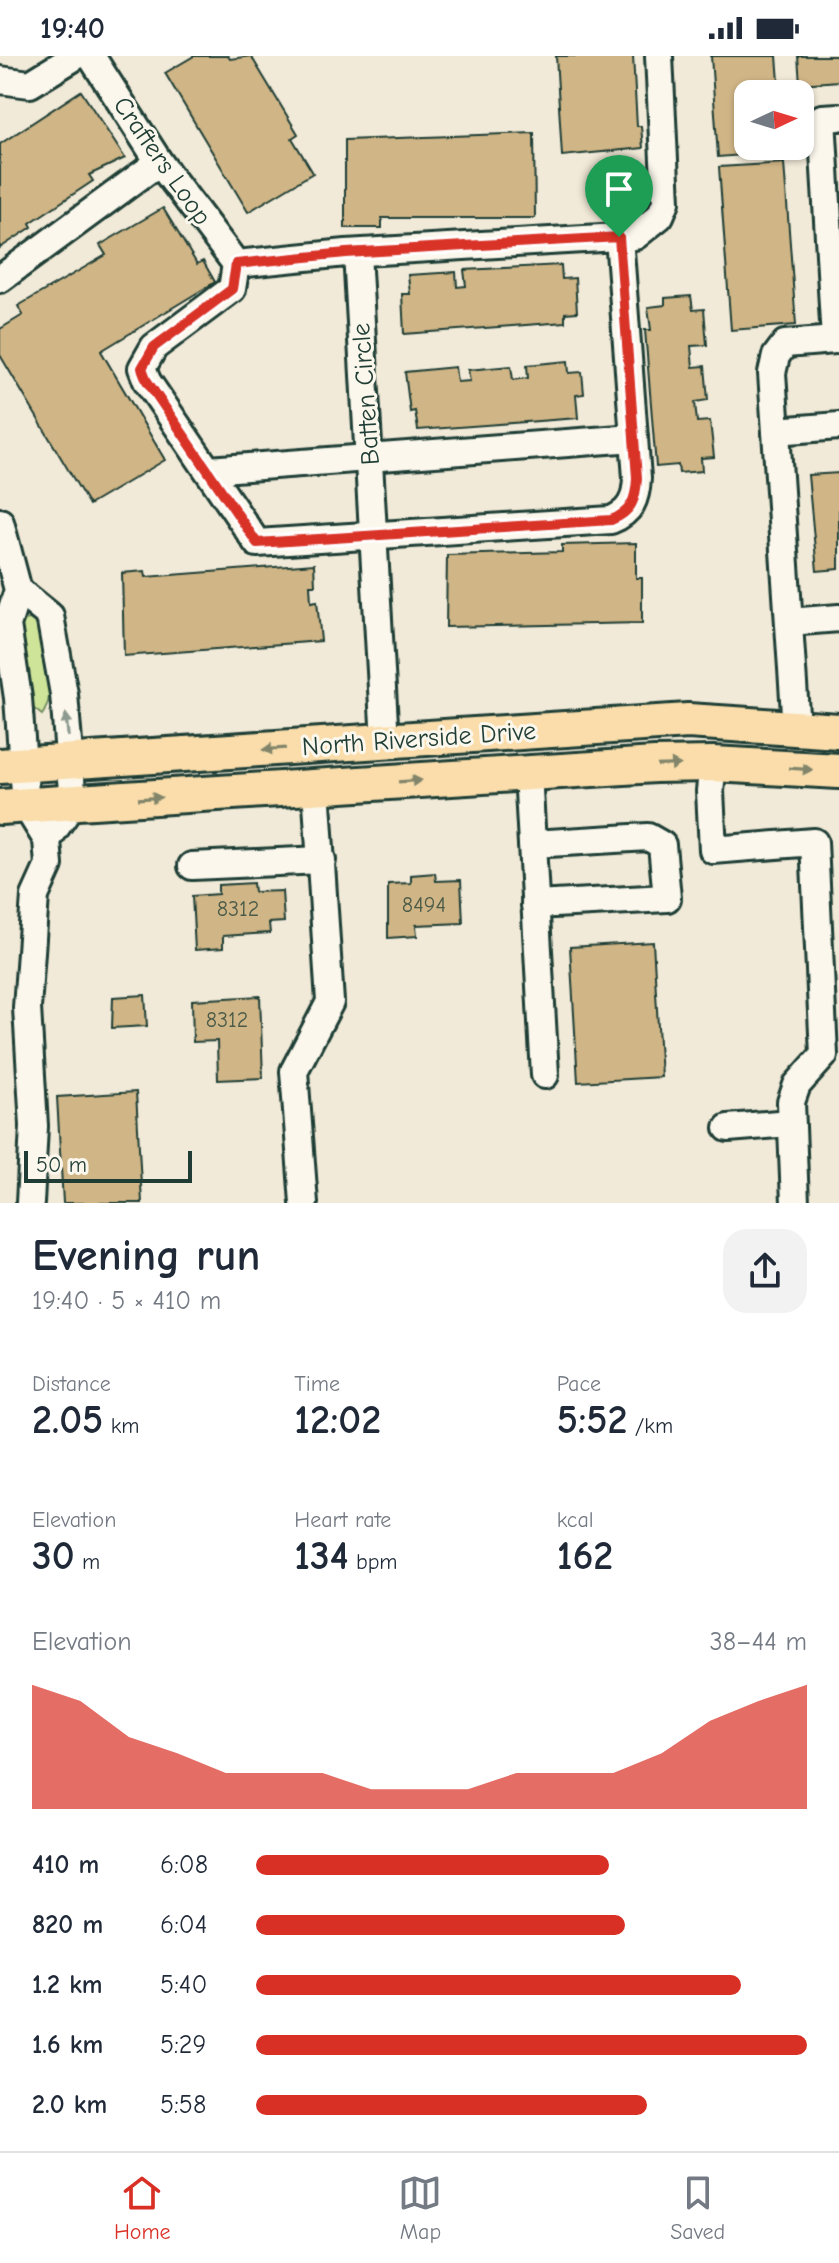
<!DOCTYPE html>
<meta charset="utf-8">
<style>
:root{--surface:#fff;--page:#f2f2f3;--text:#1f2937;--muted:#747a83;--line:#e0e1e3;--accent:#d93025}
body{margin:0;font-family:"Comic Neue",sans-serif;background:var(--page);color:var(--text);height:100vh;display:flex;flex-direction:column;font-size:30px;white-space:nowrap}
*{box-sizing:border-box;margin:0}
p{font-size:26px;color:var(--muted)}
.icon{flex:none;width:44px;height:44px;fill:none;stroke:currentColor;stroke-width:2;stroke-linecap:round;stroke-linejoin:round}
.map{position:relative;height:1147px;overflow:hidden}
.panel{display:flex;flex-direction:column;background:var(--surface);flex:1}
.panel>*{flex:none}
.needle{width:52px;rotate:86deg}
.tools{position:absolute;left:734px;top:24px;display:grid;gap:16px}
.tools a{display:grid;place-items:center;width:80px;height:80px;border-radius:16px;background:var(--surface);box-shadow:0 2px 6px #0004;font-size:40px}
.scale{position:absolute;left:24px;bottom:20px;width:168px;box-sizing:border-box;padding-left:8px;border:4px solid #1f3d34;border-top:0;font-size:22px;line-height:28px;white-space:nowrap;color:#1f3d34;-webkit-text-stroke:6px #fbf7ec;paint-order:stroke}
.pin{position:absolute;display:grid;place-items:center;width:68px;height:68px;color:#fff;margin:-82px -34px;border-radius:50% 50% 50% 0;rotate:-45deg;box-shadow:0 0 8px #0007}
.pin .icon{rotate:45deg}
.round{display:grid;place-items:center;flex:none;width:84px;height:84px;border-radius:24px;background:var(--page)}
.headline{display:flex;align-items:center;justify-content:space-between;height:136px;padding:0 32px}
h1{font-size:44px;font-weight:700;line-height:60px}
.figures{display:grid;grid-template-columns:repeat(3,1fr);gap:12px;height:136px;padding:8px 32px}
.figures div{display:grid;align-content:center}
.figures b{font-size:40px;font-weight:700}
.figures small{font-size:22px;font-weight:400}
.figures p{font-size:22px}
.chart{height:224px;padding:16px 32px}
.chart p{display:flex;justify-content:space-between}
.chart svg{width:100%;height:144px;margin-top:8px;fill:var(--accent);opacity:.7}
ul{padding:0 32px;list-style:none;font-size:26px}
li{display:grid;grid-template-columns:128px 96px 1fr;align-items:center;height:60px}
li i{height:20px;border-radius:10px;background:var(--accent)}
.status{display:flex;justify-content:space-between;align-items:center;height:56px;padding:0 40px;background:var(--surface);direction:ltr}
.status svg{height:22px;fill:currentColor}
.tab-bar{display:flex;justify-content:space-around;align-items:center;height:112px;border-top:2px solid var(--line);background:var(--surface);font-size:22px;color:var(--muted)}
.tab-bar a{display:grid;justify-items:center;gap:4px}
.tab-bar .active{color:var(--accent)}
.map>svg:first-child{display:block}
</style>
<div class="status"><b>19:40</b><svg viewBox="0 0 49 12"><path d="M0 12V9h3v3zM5 12V6h3v6zM10 12V3h3v9zM15 12V0h3v12zM26 1h20v11H26zM47 4h2v5h-2z"/></svg></div>
<div class="map">
<svg width="839" height="1147" viewBox="0 0 839 1147">
<rect width="100%" height="100%" fill="#f2ead8"/>
<filter id="ink" filterUnits="userSpaceOnUse"><feTurbulence type="fractalNoise" baseFrequency=".0125" numOctaves="2"/><feDisplacementMap in="SourceGraphic" scale="16" xChannelSelector="R" yChannelSelector="G"/><feConvolveMatrix kernelMatrix="1 2 1 2 8 2 1 2 1" color-interpolation-filters="sRGB"/></filter>
<g filter="url(#ink)">
<path fill="#cee499" stroke="#769066" stroke-width="2" d="M 35,562 C 47,584 58,638 42,659 L 33,652 L 20,570 L 25,564 Z"/>
<g fill="#d0b586" stroke="#1f3d34" stroke-width="2">
<polygon points="194,0 228,0 230,3 251,0 298,78 292,82 313,117 248,156 165,17"/>
<polygon points="556,0 633,0 637,70 641,70 643,92 562,100"/>
<polygon points="711,0 777,0 780,38 748,38 748,90 783,90 784,96 718,101"/>
<polygon points="798,0 839,0 839,25 800,28"/>
<polygon points="81,35 125,102 89,119 93,125 30,167 32,171 0,192 0,88"/>
<polygon points="534,77 535,162 382,162 382,172 345,172 345,84"/>
<polygon points="784,107 796,269 731,274 719,111"/>
<polygon points="163,152 197,208 203,205 215,226 101,295 165,404 89,449 0,299 0,273 23,259 18,250 106,199 100,189"/>
<polygon points="561,209 562,223 575,222 577,256 565,257 565,266 404,278 402,238 410,238 408,219 456,216 457,231 466,230 464,214"/>
<polygon points="691,240 693,254 704,253 707,289 691,290 693,311 705,310 708,344 695,346 697,366 710,365 714,401 701,402 702,415 679,417 678,409 656,411 645,274 651,274 648,251 665,249 665,242"/>
<polygon points="568,305 569,317 582,316 584,338 576,339 578,362 418,374 415,355 410,356 405,316 455,311 457,326 470,325 468,314 511,310 513,324 528,322 527,309"/>
<polygon points="839,417 839,513 817,515 808,419"/>
<polygon points="636,487 636,522 642,522 642,567 446,571 447,499 562,496 562,489"/>
<polygon points="314,508 315,529 310,529 311,546 317,545 321,585 124,600 122,517 145,515 146,521"/>
<polygon points="435,817 436,825 461,824 463,867 416,869 417,880 388,882 388,828 411,827 411,819"/>
<polygon points="253,827 254,836 282,835 284,866 269,867 270,877 223,880 223,892 195,894 192,840 218,838 218,829"/>
<polygon points="653,886 661,1021 578,1026 570,891"/>
<polygon points="145,939 147,970 112,972 113,941"/>
<polygon points="260,940 263,1022 218,1024 217,985 193,986 192,944"/>
<polygon points="136,1036 142,1147 63,1147 57,1041"/>
</g>
<g fill="none" stroke-linecap="round" stroke-linejoin="round">
<g stroke="#1f3d34" stroke-width="32">
<g id="minor">
<polyline points="91,0 159,106 236,208"/>
<polyline points="0,24 30,28 76,0"/>
<polyline points="839,61 822,62 835,284 839,284"/>
<polyline points="357,197 385,685"/>
<path d="M 236,208 L 232,233 L 154,291 L 142,312 L 147,325 L 257,487 L 611,464 C 631,456 636,443 637,422 L 619,181"/>
<polyline points="236,208 346,197 635,180 660,160 666,146 659,0"/>
<polyline points="0,223 159,106"/>
<polyline points="776,375 839,370"/>
<polyline points="208,414 634,382"/>
<polyline points="0,466 18,534 7,569 18,642 26,750 47,784 49,809 35,840 27,952 34,1070 30,1147"/>
<polyline points="18,534 50,560 64,638 73,747 47,784"/>
<polyline points="789,566 839,562"/>
<polyline points="796,672 772,317 776,300 785,288 835,284"/>
<polyline points="713,708 710,735 713,794 814,786 824,999 797,1029 791,1046 795,1147"/>
<polyline points="528,717 545,1019"/>
<polyline points="532,788 648,781 662,789 667,842 535,849"/>
<polyline points="192,810 322,804"/>
<polyline points="728,1072 790,1067"/>
<polyline points="304,1147 294,1015 330,946 316,731"/>
</g>
</g>
<g stroke="#1f3d34" stroke-width="40">
<g id="major">
<polyline points="0,710 688,665 839,675"/>
<polyline points="0,751 655,709 713,708 839,715"/>
</g>
</g>
<use href="#minor" stroke="#fbf7ec" stroke-width="26"/>
<use href="#major" stroke="#faddab" stroke-width="34"/>
</g>
<defs><path id="oneway-solid" d="M-6-.8H1V-3.2L6.5 0L1 3.2V.8H-6Z" transform="scale(2)"/></defs>
<use fill="#8d9a90" href="#oneway-solid" transform="translate(67 669) rotate(-96)"/>
<g fill="#82856a">
<use href="#oneway-solid" transform="translate(274 693) rotate(176)"/>
<use href="#oneway-solid" transform="translate(669 709) rotate(-2)"/>
<use href="#oneway-solid" transform="translate(801 713) rotate(4)"/>
<use href="#oneway-solid" transform="translate(410 725) rotate(-4)"/>
<use href="#oneway-solid" transform="translate(150 742) rotate(-4)"/>
</g>
</g>
<g fill="none" stroke-linecap="round" stroke-linejoin="round" filter="url(#ink)">
<g stroke="#fff" stroke-width="16">
<path id="route" d="M 619,181 L 637,422 C 636,443 632,456 611,464 L 257,487 L 147,325 L 142,312 L 154,291 L 232,233 L 236,208 L 346,197 Z"/>
</g>
<use href="#route" stroke="#d93025" stroke-width="10"/>
</g>
<g text-anchor="middle" dominant-baseline="central" stroke-width="6" stroke-linejoin="round" paint-order="stroke">
<g font-size="22" fill="#4b5b48">
<text x="424" y="849">8494</text>
<text x="238" y="853">8312</text>
<text x="227" y="964">8312</text>
</g>
<g font-size="26" fill="#1f3d34" stroke="#fbf7ec">
<text transform="translate(162 105) rotate(55)">Crafters Loop</text>
<text transform="translate(366 338) rotate(-94)">Batten Circle</text>
<text transform="translate(419 683) rotate(-4)">North Riverside Drive</text>
</g>
</g>
</svg>
<div class="tools">
<a><svg class="needle" viewBox="-14 -14 28 28"><path d="M0-13l5 13h-10z" fill="#e53935"/><path d="M0 13l5-13h-10z" fill="#747a83"/></svg></a>
</div>
<div class="scale">50 m</div>
<div class="pin" style="left:619px;top:181px;background:#1e9e55"><svg class="icon" aria-label="arrive" viewBox="0 0 24 24"><path d="M6 21V4h12l-3 4 3 4H6"/></svg></div>
</div>
<section class="panel">
<div class="headline"><div><h1>Evening run</h1><p>19:40 · 5 × 410 m</p></div><a class="round"><svg class="icon" aria-label="share" viewBox="0 0 24 24"><path d="M12 15V3M7 8l5-5 5 5M5 13v7h14v-7"/></svg></a></div>
<div class="figures">
<div><p>Distance</p><b>2.05<small> km</small></b></div>
<div><p>Time</p><b>12:02</b></div>
<div><p>Pace</p><b>5:52<small> /km</small></b></div>
</div>
<div class="figures">
<div><p>Elevation</p><b>30<small> m</small></b></div>
<div><p>Heart rate</p><b>134<small> bpm</small></b></div>
<div><p>kcal</p><b>162</b></div>
</div>
<div class="chart"><p><span>Elevation</span>38–44 m</p>
<svg viewBox="0 0 160 44" preserveAspectRatio="none"><path d="M0 44V6L10 11L20 22L30 27L40 33L50 33L60 33L70 38L80 38L90 38L100 33L110 33L120 33L130 27L140 17L150 11L160 6V44z"/></svg>
</div>
<ul>
<li><b>410 m</b>6:08<i style="width:64%"></i></li>
<li><b>820 m</b>6:04<i style="width:67%"></i></li>
<li><b>1.2 km</b>5:40<i style="width:88%"></i></li>
<li><b>1.6 km</b>5:29<i style="width:100%"></i></li>
<li><b>2.0 km</b>5:58<i style="width:71%"></i></li>
</ul>
</section>
<nav class="tab-bar">
<a class="active"><svg class="icon" aria-label="home" viewBox="0 0 24 24"><path d="M3 11l9-7 9 7M6 9v11h12V9"/></svg>Home</a>
<a><svg class="icon" aria-label="map" viewBox="0 0 24 24"><path d="M3 6l6-2 6 2 6-2v14l-6 2-6-2-6 2zM9 4v14M15 6v14"/></svg>Map</a>
<a><svg class="icon" aria-label="saved" viewBox="0 0 24 24"><path d="M7 4h10v16l-5-4-5 4z"/></svg>Saved</a>
</nav>
